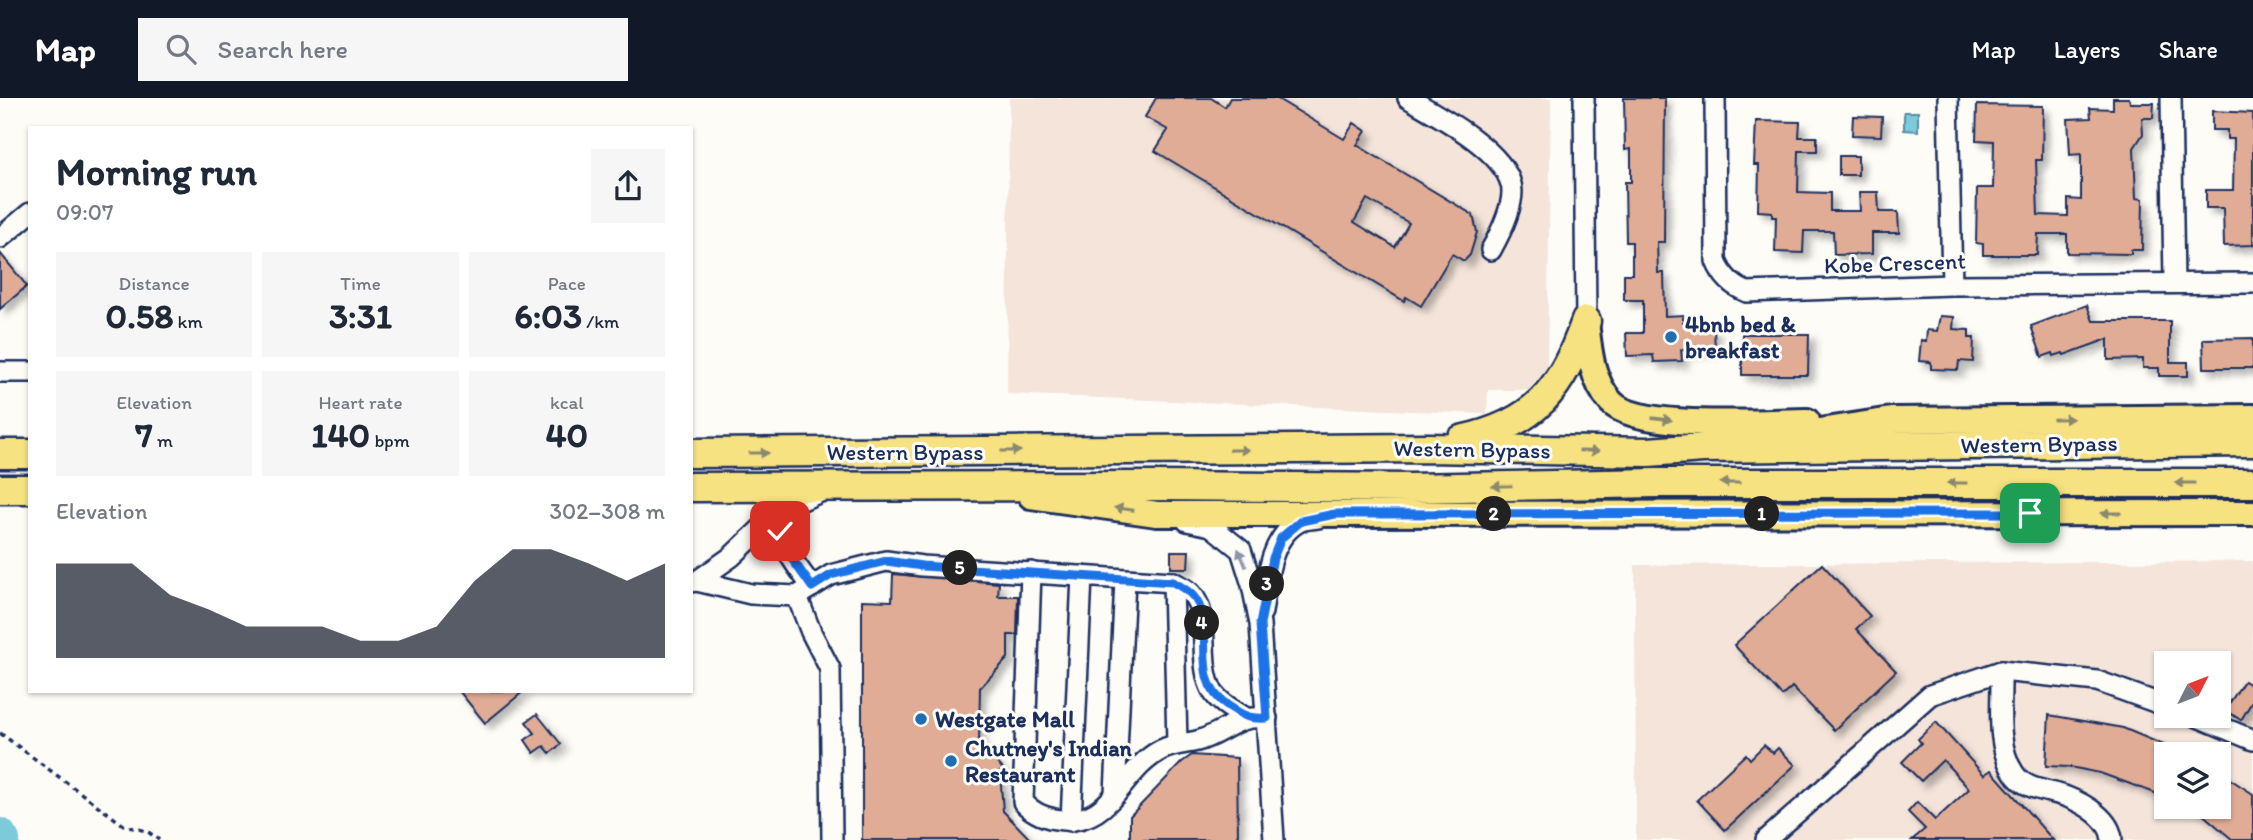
<!DOCTYPE html>
<meta charset="utf-8">
<style>
:root{--surface:#fff;--page:#f6f6f7;--text:#1f2937;--muted:#747a83;--accent:#111827}
body{margin:0;font-family:Itim,sans-serif;background:var(--page);color:var(--text);height:100vh;display:flex;flex-direction:column;font-size:26px;white-space:nowrap}
*{box-sizing:border-box;margin:0}
p{font-size:23px;color:var(--muted)}
.icon{flex:none;width:38px;height:38px;fill:none;stroke:currentColor;stroke-width:2;stroke-linecap:round;stroke-linejoin:round}
.map{position:relative;flex:1;overflow:hidden}
.details{position:absolute;left:28px;top:28px;width:665px;height:567px;display:flex;flex-direction:column;background:var(--surface);border-radius:0px;box-shadow:0 2px 5px #0004}
.details>*{flex:none}
.needle{width:46px;rotate:48deg}
.fabs{position:absolute;left:2154px;top:553px;display:grid;gap:14px}
.fabs a{display:grid;place-items:center;width:77px;height:77px;border-radius:0px;background:var(--surface);box-shadow:0 2px 5px #0004;font-size:35px}
.pin{position:absolute;display:grid;place-items:center;width:60px;height:60px;color:#fff;margin:-30px;border-radius:14px;box-shadow:0 4px 10px #0006}
.km{position:absolute;width:35px;height:35px;margin:-18px;border-radius:50%;background:#222;color:#fff;font-size:19px;line-height:35px;text-align:center}
.round{display:grid;place-items:center;flex:none;width:74px;height:74px;border-radius:0px;background:var(--page)}
.head{display:flex;align-items:center;justify-content:space-between;height:119px;padding:0 28px}
h1{font-size:38px;font-weight:700;line-height:52px}
.metrics{display:grid;grid-template-columns:repeat(3,1fr);gap:10px;height:119px;padding:7px 28px}
.metrics div{display:grid;align-content:center;border-radius:0px;background:var(--page);text-align:center}
.metrics b{font-size:35px;font-weight:700}
.metrics small{font-size:19px;font-weight:400}
.metrics p{font-size:19px}
.chart{height:196px;padding:14px 28px}
.chart p{display:flex;justify-content:space-between}
.chart svg{width:100%;height:126px;margin-top:7px;fill:var(--accent);opacity:.7}
header{display:flex;align-items:center;gap:42px;box-sizing:border-box;height:98px;padding:0 35px;background:var(--accent);color:#fff}
header strong{font-size:33px}
nav{display:flex;gap:38px;margin-inline-start:auto;font-size:24px}
.search{width:490px;height:63px;background:var(--page);display:flex;align-items:center;gap:18px;box-sizing:border-box;padding:0 24px;border-radius:0px;color:var(--muted);font-size:26px}
.map>svg:first-child{display:block}
</style>
<header>
<strong>Map</strong>
<div class="search"><svg class="icon" aria-label="search" viewBox="0 0 24 24"><circle cx="10" cy="10" r="6"/><path d="M15 15l6 6"/></svg>Search here</div>
<nav><a>Map</a><a>Layers</a><a>Share</a></nav>
</header>
<div class="map">
<svg width="2253" height="742" viewBox="0 0 2253 742">
<defs>
<filter id="shadow"><feDropShadow dx="6" dy="6" stdDeviation="3.5" flood-color="#0004"/></filter>
</defs>
<rect width="100%" height="100%" fill="#fdfcf7"/>
<filter id="ink" filterUnits="userSpaceOnUse"><feTurbulence type="fractalNoise" baseFrequency=".0143" numOctaves="2"/><feDisplacementMap in="SourceGraphic" scale="14" xChannelSelector="R" yChannelSelector="G"/><feConvolveMatrix kernelMatrix="1 2 1 2 8 2 1 2 1" color-interpolation-filters="sRGB"/></filter>
<g filter="url(#ink)">
<g fill="#f4e4da" fill-rule="evenodd">
<polygon points="1009,0 1551,0 1547,270 1528,292 1488,292 1487,316 1007,296"/>
<path d="M 2253,463 L 2253,742 L 1636,742 L 1635,467 ZM 2166,565 L 2219,565 L 2219,618 L 2166,618 ZM 2166,656 L 2219,656 L 2219,709 L 2166,709 Z"/>
</g>
<polygon fill="#7ccada" stroke="#558ca8" stroke-width="2" points="1904,14 1918,14 1918,33 1904,32"/>
<g fill="none" stroke-linecap="round" stroke-linejoin="round">
<polyline stroke="#7ccada" stroke-width="32" points="0,736 4,742"/>
</g>
<g fill="#e0ac95" stroke="#1b2f5e" stroke-width="2" fill-rule="evenodd" filter="url(#shadow)">
<path d="M 1156,0 L 1211,0 L 1225,9 L 1230,0 L 1276,0 L 1344,41 L 1354,25 L 1366,33 L 1357,47 L 1473,117 L 1477,134 L 1470,157 L 1464,163 L 1452,156 L 1421,208 L 1406,199 L 1404,203 L 1155,53 L 1168,32 L 1145,19 ZM 1367,101 L 1409,125 L 1395,149 L 1354,124 Z"/>
<polygon points="1624,0 1665,0 1664,144 1657,144 1658,175 1664,175 1665,218 1683,217 1683,224 1697,224 1697,231 1714,231 1715,251 1681,252 1682,263 1654,264 1653,257 1627,258 1626,235 1643,235 1643,202 1624,202 1624,176 1632,176 1632,144 1626,144 1625,84 1631,84 1631,51 1625,52"/>
<polygon points="2113,0 2129,0 2130,5 2154,5 2153,20 2142,20 2143,36 2134,50 2136,100 2143,101 2142,152 2131,152 2131,156 2067,155 2067,136 2038,136 2037,157 1983,157 1983,146 1976,145 1977,90 1993,90 1994,43 1976,42 1977,7 2043,8 2042,62 2036,62 2038,117 2068,118 2068,101 2081,102 2081,56 2070,57 2068,21 2091,20 2090,10 2113,11"/>
<polygon points="2212,13 2253,15 2253,147 2224,148 2223,110 2206,110 2206,92 2233,92 2234,41 2227,41 2227,32 2212,32"/>
<polygon points="1853,18 1882,19 1881,38 1852,37"/>
<polygon points="1756,23 1800,24 1799,39 1817,39 1817,53 1799,53 1798,94 1830,95 1830,113 1860,113 1859,94 1878,94 1879,114 1898,114 1899,135 1872,135 1872,156 1834,157 1833,133 1804,133 1803,155 1775,154 1776,119 1772,119 1772,114 1758,113 1759,67 1754,67"/>
<rect x="1839" y="58" width="19" height="19"/>
<polygon points="0,155 27,188 0,211"/>
<polygon points="2087,207 2093,223 2170,223 2170,264 2188,264 2188,278 2159,278 2159,270 2143,270 2143,261 2108,262 2108,241 2064,257 2063,255 2054,258 2053,255 2042,259 2031,228"/>
<polygon points="1940,218 1954,219 1953,231 1969,232 1969,240 1974,240 1973,264 1959,263 1958,272 1931,271 1931,264 1919,263 1921,242 1926,243 1927,232 1937,233"/>
<polygon points="1742,236 1809,236 1808,277 1742,277"/>
<polygon points="2253,240 2253,270 2204,270 2203,241"/>
<polygon points="1171,453 1189,453 1188,470 1171,470"/>
<polygon points="1822,466 1870,518 1856,531 1896,573 1834,632 1792,589 1782,598 1734,547"/>
<polygon points="893,476 999,485 998,498 1018,498 1017,537 1008,537 1008,560 980,590 979,644 1003,671 1000,674 1003,713 1031,742 862,742 862,502 892,503"/>
<polygon points="2244,583 2253,589 2253,602 2241,622 2225,612"/>
<polygon points="459,593 524,593 485,625"/>
<polygon points="537,616 561,646 550,655 544,648 534,655 525,642 535,635 526,624"/>
<polygon points="2049,617 2123,630 2166,648 2166,699 2100,675 2070,669 2046,668"/>
<polygon points="1936,624 1984,677 1991,672 2053,742 1912,742 1925,731 1908,714 1917,704 1935,722 1969,691 1943,662 1921,683 1902,664 1921,645 1918,641"/>
<polygon points="1764,647 1773,655 1778,650 1795,667 1725,732 1697,702 1746,656 1750,661"/>
<polygon points="1192,657 1237,660 1238,742 1130,742 1130,718 1182,664"/>
<polygon points="2219,674 2253,696 2253,742 2233,742 2194,709 2219,709"/>
</g>
<g fill="none" stroke-linecap="round" stroke-linejoin="round">
<g stroke="#1b2f5e" stroke-width="24">
<g id="minor">
<path d="M 1408,0 C 1438,18 1501,50 1511,86 C 1516,104 1500,136 1491,152"/>
<polyline points="1584,0 1586,223"/>
<path d="M 1715,0 L 1716,163 C 1722,178 1732,188 1747,194 L 1952,187 L 2253,185"/>
<polyline points="1948,0 1952,187"/>
<polyline points="2171,0 2174,185"/>
<polyline points="0,140 30,115"/>
<polyline points="0,274 30,274"/>
<path d="M 782,411 C 778,450 791,459 812,489"/>
<polyline points="1187,423 1211,428 1241,452 1252,487 1260,526 1274,742"/>
<path d="M 1031,474 L 1023,704 C 1031,713 1043,719 1055,721 C 1112,731 1119,674 1161,652 C 1172,646 1185,646 1197,643 C 1214,639 1229,626 1246,621 C 1252,619 1260,620 1267,620"/>
<path d="M 697,483 L 751,496 L 797,498 L 831,477 L 886,463 L 922,468 L 1173,484 C 1179,487 1187,490 1191,495 C 1213,519 1196,565 1213,594 C 1220,606 1236,613 1247,621"/>
<polyline points="691,484 697,483 731,459 782,411 820,394"/>
<polyline points="1173,484 1177,646"/>
<polyline points="797,498 811,534 830,571 832,742"/>
<path d="M 1262,514 C 1267,484 1269,438 1301,423 C 1306,421 1313,421 1318,420"/>
<path d="M 2001,573 C 2002,606 1995,647 2014,675 C 2025,693 2050,692 2067,699 C 2085,706 2111,721 2112,742"/>
<polyline points="2195,618 2253,642"/>
<polyline points="1115,696 1125,482"/>
<polyline points="1071,723 1082,478"/>
<polyline points="1766,742 1930,597 2001,573 2097,583 2166,608"/>
</g>
</g>
<g stroke="#1b2f5e" stroke-width="30">
<g id="major">
<path d="M 1586,223 C 1589,251 1591,282 1611,304 C 1637,333 1766,323 1807,323"/>
<polyline points="1775,340 1891,322 2253,319"/>
<polyline points="1031,398 1157,416 2253,415"/>
</g>
</g>
<g stroke="#1b2f5e" stroke-width="33">
<g id="highway">
<path d="M 1461,342 C 1536,326 1561,292 1586,223"/>
<polyline points="691,355 1428,350 1648,354 1703,350 2253,344"/>
<polyline points="0,356 30,356"/>
<polyline points="691,389 1156,388 1410,390 1656,385 2253,385"/>
<polyline points="0,391 30,391"/>
</g>
</g>
<polyline stroke="#1b2f5e" stroke-width="3.5" stroke-dasharray="5 5" stroke-linecap="butt" points="0,635 125,728 147,733 159,742"/>
<use href="#minor" stroke="#fdfcf7" stroke-width="19"/>
<use href="#major" stroke="#f7e281" stroke-width="24"/>
<use href="#highway" stroke="#f7e281" stroke-width="28"/>
</g>
<defs><path id="oneway-solid" d="M-6-.8H1V-3.2L6.5 0L1 3.2V.8H-6Z" transform="scale(1.75)"/></defs>
<g fill="#898870">
<use href="#oneway-solid" transform="translate(1662 321) rotate(7)"/>
<use href="#oneway-solid" transform="translate(2063 321) rotate(-1)"/>
<use href="#oneway-solid" transform="translate(1239 352)"/>
<use href="#oneway-solid" transform="translate(1011 353)"/>
<use href="#oneway-solid" transform="translate(1589 353) rotate(1)"/>
<use href="#oneway-solid" transform="translate(759 355)"/>
<use href="#oneway-solid" transform="translate(1730 385) rotate(-180)"/>
<use href="#oneway-solid" transform="translate(1957 385) rotate(-180)"/>
<use href="#oneway-solid" transform="translate(2185 385) rotate(-180)"/>
<use href="#oneway-solid" transform="translate(1502 388) rotate(179)"/>
<use href="#oneway-solid" transform="translate(1124 411) rotate(-172)"/>
<use href="#oneway-solid" transform="translate(2111 415) rotate(180)"/>
</g>
<use fill="#8c96aa" href="#oneway-solid" transform="translate(1242 460) rotate(-113)"/>
</g>
<g fill="none" stroke-linecap="round" stroke-linejoin="round" filter="url(#ink)">
<g stroke="#fff" stroke-width="14">
<path id="route" d="M 780,433 L 785,451 L 812,489 L 831,477 L 886,463 L 922,468 L 1173,484 C 1185,491 1195,496 1200,510 C 1212,543 1192,583 1227,607 C 1244,618 1247,621 1267,620 L 1260,526 L 1273,460 L 1281,440 L 1301,423 L 1335,416 L 2030,415"/>
</g>
<use href="#route" stroke="#1a73e8" stroke-width="9"/>
</g>
<g fill="#1f6fb2" stroke="#fdfcf7" stroke-width="2.5">
<circle cx="1671" cy="239" r="7"/>
<circle cx="921" cy="621" r="7"/>
<circle cx="951" cy="663" r="7"/>
</g>
<g text-anchor="middle" dominant-baseline="central" stroke-width="6" stroke-linejoin="round" paint-order="stroke">
<g font-size="23" fill="#1b2f5e" stroke="#fdfcf7">
<text transform="translate(1895 165) rotate(-2)">Kobe Crescent</text>
<text transform="translate(2039 346) rotate(-1)">Western Bypass</text>
<text transform="translate(1472 351) rotate(1)">Western Bypass</text>
<text x="905" y="354">Western Bypass</text>
</g>
<g font-size="23" font-weight="bold" fill="#1b2f5e" stroke="#fdfcf7" text-anchor="start">
<text x="1685" y="226">4bnb bed &amp;<tspan x="1685" dy="26">breakfast</tspan></text>
<text x="935" y="621">Westgate Mall</text>
<text x="965" y="650">Chutney's Indian<tspan x="965" dy="26">Restaurant</tspan></text>
</g>
</g>
</svg>
<div class="fabs">
<a><svg class="needle" viewBox="-14 -14 28 28"><path d="M0-13l5 13h-10z" fill="#e53935"/><path d="M0 13l5-13h-10z" fill="#747a83"/></svg></a>
<a><svg class="icon" aria-label="layers" viewBox="0 0 24 24"><path d="M12 4l9 5-9 5-9-5zM3 14l9 5 9-5"/></svg></a>
</div>
<div class="pin" style="left:2030px;top:415px;background:#1e9e55"><svg class="icon" aria-label="arrive" viewBox="0 0 24 24"><path d="M6 21V4h12l-3 4 3 4H6"/></svg></div>
<div class="pin" style="left:780px;top:433px;background:#d93025"><svg class="icon" aria-label="check" viewBox="0 0 24 24"><path d="M5 12l5 5 9-10"/></svg></div>
<b class="km" style="left:1762px;top:416px">1</b>
<b class="km" style="left:1494px;top:416px">2</b>
<b class="km" style="left:1267px;top:486px">3</b>
<b class="km" style="left:1202px;top:525px">4</b>
<b class="km" style="left:960px;top:470px">5</b>
<section class="details">
<div class="head"><div><h1>Morning run</h1><p>09:07</p></div><a class="round"><svg class="icon" aria-label="share" viewBox="0 0 24 24"><path d="M12 15V3M7 8l5-5 5 5M5 13v7h14v-7"/></svg></a></div>
<div class="metrics">
<div><p>Distance</p><b>0.58<small> km</small></b></div>
<div><p>Time</p><b>3:31</b></div>
<div><p>Pace</p><b>6:03<small> /km</small></b></div>
</div>
<div class="metrics">
<div><p>Elevation</p><b>7<small> m</small></b></div>
<div><p>Heart rate</p><b>140<small> bpm</small></b></div>
<div><p>kcal</p><b>40</b></div>
</div>
<div class="chart"><p><span>Elevation</span>302–308 m</p>
<svg viewBox="0 0 160 44" preserveAspectRatio="none"><path d="M0 44V11L10 11L20 11L30 22L40 27L50 33L60 33L70 33L80 38L90 38L100 33L110 17L120 6L130 6L140 11L150 17L160 11V44z"/></svg>
</div>
</section>
</div>
